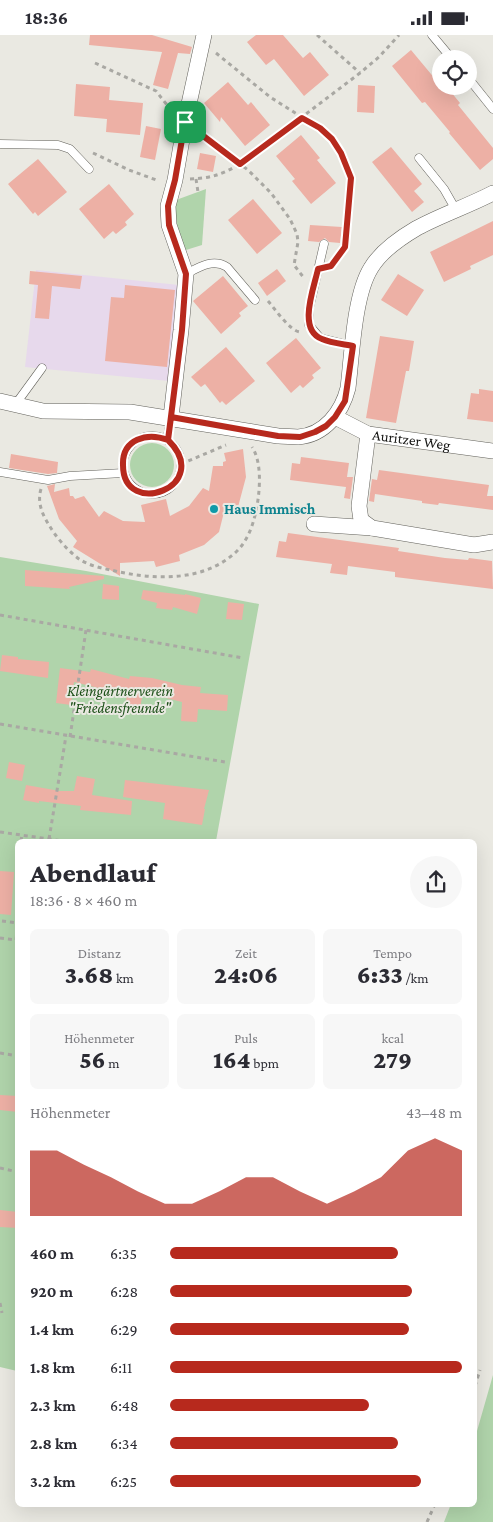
<!DOCTYPE html>
<html lang="de">
<meta charset="utf-8">
<style>
:root{--surface:#fff;--page:#f7f7f7;--text:#2b2b33;--muted:#7c7c81;--accent:#b7291d}
body{margin:0;font-family:"Crimson Pro",serif;background:var(--page);color:var(--text);height:100vh;display:flex;flex-direction:column;font-size:19px;white-space:nowrap}
*{box-sizing:border-box;margin:0}
p{font-size:16px;color:var(--muted)}
.icon{flex:none;width:28px;height:28px;fill:none;stroke:currentColor;stroke-width:2;stroke-linecap:round;stroke-linejoin:round}
.map{position:relative;flex:1;overflow:hidden}
.drawer{position:absolute;left:15px;top:804px;width:462px;height:668px;display:flex;flex-direction:column;background:var(--surface);border-radius:8px;box-shadow:0 5px 20px #0002}
.drawer>*{flex:none}
.fabs{position:absolute;left:432px;top:15px;display:grid;gap:10px}
.fabs a{display:grid;place-items:center;width:45px;height:45px;border-radius:50%;background:var(--surface);box-shadow:0 5px 20px #0002;font-size:25px}
.pin{position:absolute;display:grid;place-items:center;width:42px;height:42px;color:#fff;margin:-21px;border-radius:10px;box-shadow:0 2px 8px #0006}
.round{display:grid;place-items:center;flex:none;width:52px;height:52px;border-radius:26px;background:var(--page)}
.head{display:flex;align-items:center;justify-content:space-between;height:85px;padding:0 15px}
h1{font-size:28px;font-weight:800;line-height:38px}
.figures{display:grid;grid-template-columns:repeat(3,1fr);gap:8px;height:85px;padding:5px 15px}
.figures div{display:grid;align-content:center;border-radius:8px;background:var(--page);text-align:center}
.figures b{font-size:25px;font-weight:800}
.figures small{font-size:14px;font-weight:400}
.figures p{font-size:14px}
.chart{height:140px;padding:10px 15px}
.chart p{display:flex;justify-content:space-between}
.chart svg{width:100%;height:90px;margin-top:5px;fill:var(--accent);opacity:.7}
ul{padding:0 15px;list-style:none;font-size:16px}
li{display:grid;grid-template-columns:80px 60px 1fr;align-items:center;height:38px}
li i{height:12px;border-radius:6px;background:var(--accent)}
.status{display:flex;justify-content:space-between;align-items:center;height:35px;padding:0 25px;background:var(--surface);direction:ltr}
.status svg{height:14px;fill:currentColor}
.map>svg:first-child{display:block}
</style>
<div class="status"><b>18:36</b><svg viewBox="0 0 49 12"><path d="M0 12V9h3v3zM5 12V6h3v6zM10 12V3h3v9zM15 12V0h3v12zM26 1h20v11H26zM47 4h2v5h-2z"/></svg></div>
<div class="map">
<svg width="493" height="1487" viewBox="0 0 493 1487">
<rect width="100%" height="100%" fill="#eae9e2"/>
<polygon fill="#e7d9ec" points="36,235 179,250 169,346 25,332"/>
<g fill="#b0d4ab">
<path d="M 206,154 L 202,210 L 186,215 C 178,199 171,184 176,165 Z"/>
<circle cx="152" cy="430" r="22"/>
<polygon points="0,522 86,536 259,569 216,806 18,806 17,1336 0,1332"/>
<polygon points="493,1340 493,1487 444,1487 451,1469 475,1469 475,1403"/>
</g>
<g fill="#edb0a5">
<polygon points="90,0 152,0 192,12 190,19 178,18 168,54 153,50 162,17 89,10"/>
<polygon points="256,0 283,0 303,23 310,17 329,40 304,61 274,24 266,30 247,7"/>
<polygon points="411,15 441,51 446,51 460,68 458,70 493,113 493,124 480,135 449,98 450,97 425,67 422,68 392,31"/>
<polygon points="228,47 248,70 251,67 270,90 245,111 221,82 220,87 204,68"/>
<polygon points="76,49 110,52 109,65 143,68 140,100 106,97 107,84 74,81"/>
<polygon points="358,50 375,51 374,78 357,77"/>
<polygon points="146,91 161,94 155,125 140,122"/>
<polygon points="301,100 320,123 317,125 336,148 311,169 292,146 295,144 276,121"/>
<polygon points="391,112 422,149 414,156 424,167 412,177 372,127"/>
<polygon points="200,118 216,121 213,137 197,134"/>
<polygon points="38,124 67,157 38,181 35,177 33,179 8,149"/>
<polygon points="109,149 134,179 125,187 127,190 116,199 113,196 104,204 79,174"/>
<polygon points="253,164 282,198 257,219 228,185"/>
<polygon points="493,186 493,220 470,231 471,234 444,247 430,217"/>
<polygon points="310,190 342,192 340,208 329,207 325,203 319,207 308,206"/>
<polygon points="277,234 286,246 267,261 258,248"/>
<polygon points="30,236 82,241 80,254 52,251 49,284 35,283 38,250 29,249"/>
<polygon points="398,239 424,255 407,281 381,265"/>
<polygon points="223,241 248,271 239,278 241,281 221,299 193,266"/>
<polygon points="125,250 175,255 167,332 105,326 111,262 124,263"/>
<polygon points="380,301 414,306 409,336 406,336 396,388 366,383"/>
<polygon points="296,303 321,333 312,340 314,343 303,353 300,350 291,358 266,328"/>
<polygon points="226,312 255,346 226,370 222,366 220,368 205,349 201,352 191,342"/>
<polygon points="479,354 493,356 493,387 467,384 471,358 479,359"/>
<polygon points="243,414 246,442 238,472 226,469 219,497 204,510 179,520 180,526 156,532 154,526 120,528 120,541 73,512 77,506 59,484 47,451 55,449 54,457 69,453 70,461 73,461 75,464 84,461 99,482 104,476 123,486 145,487 141,470 166,464 170,481 189,471 203,453 209,456 213,431 223,431 223,427 226,426 224,418"/>
<polygon points="11,419 58,427 57,438 48,439 9,433"/>
<polygon points="301,422 349,428 347,442 353,442 350,464 344,463 346,452 290,445 292,428 300,429"/>
<polygon points="379,435 489,450 487,461 493,461 493,475 439,468 438,470 422,468 422,466 375,459 374,467 369,466 372,444 377,445"/>
<polygon points="288,498 399,513 398,516 445,523 468,525 469,523 492,526 493,554 395,542 395,537 348,531 347,540 330,538 332,529 276,522 279,506 286,507"/>
<polygon points="25,535 104,541 104,544 69,552 70,554 25,551"/>
<polygon points="103,549 119,551 119,565 102,564"/>
<polygon points="143,555 185,560 185,559 201,563 197,579 173,572 172,575 156,573 157,568 141,564"/>
<polygon points="228,567 244,569 242,585 226,584"/>
<polygon points="2,620 18,622 18,624 49,627 48,643 0,636"/>
<polygon points="60,633 90,637 91,634 129,644 130,641 152,643 182,650 201,652 200,658 228,660 227,676 198,674 197,687 181,686 182,667 143,657 139,679 124,677 127,660 74,647 71,670 56,668"/>
<polygon points="9,727 25,730 22,746 6,743"/>
<polygon points="77,741 95,744 92,760 132,766 131,780 80,775 81,771 39,766 39,768 23,765 26,750 60,756 74,756"/>
<polygon points="125,745 209,755 204,774 205,774 202,790 163,784 165,768 123,762"/>
<polygon points="0,836 14,837 11,880 0,879"/>
<polygon points="0,1060 18,1061 18,1077 0,1075"/>
<polygon points="0,1175 18,1177 18,1193 0,1192"/>
</g>
<g fill="none" stroke-linecap="round" stroke-linejoin="round">
<g stroke="#62615b" stroke-width="9">
<g id="service">
<polyline points="432,0 452,24"/>
<polyline points="469,44 493,74"/>
<polyline points="0,109 58,110 70,114 89,134"/>
<polyline points="419,123 444,154 456,175"/>
<polyline points="324,209 309,274 309,290 320,303 353,311"/>
<path d="M 186,239 C 199,232 213,223 227,232 L 255,265"/>
<polyline points="15,370 42,333"/>
<circle cx="152" cy="430" r="29"/>
<polyline points="167,405 171,383"/>
<polyline points="0,437 48,445 70,441 123,438"/>
</g>
</g>
<g stroke="#62615b" stroke-width="16">
<g id="minor">
<path d="M 0,366 L 43,376 L 130,377 L 278,401 C 285,401 292,402 298,402 C 325,400 342,377 348,353 C 352,320 354,260 371,233 C 381,216 400,203 417,193 C 441,180 468,171 493,158"/>
<polyline points="171,382 181,295 186,239 169,190 168,171 175,145 185,87 204,0"/>
<path id="s1" d="M 335,382 L 368,399 L 493,416"/>
<polyline points="368,399 359,471 361,485 372,493 474,510 493,507"/>
<polyline points="314,489 372,493"/>
</g>
</g>
<g stroke="#a9a8a3" stroke-width="3" stroke-dasharray="4 4" stroke-linecap="butt">
<polyline points="317,0 360,38"/>
<polyline points="216,18 270,62 319,93 332,104 341,118 351,143 345,212 333,229"/>
<polyline points="95,28 156,56 171,75"/>
<polyline points="199,98 248,135 271,158 290,184 297,199 298,207 294,230 304,243"/>
<polyline points="93,118 129,135 159,146"/>
<path d="M 190,144 C 212,143 221,140 240,129 L 360,38 L 379,22 L 399,0"/>
<polyline points="196,144 198,157"/>
<path d="M 268,266 C 275,274 290,296 300,297"/>
<polyline points="181,429 226,410"/>
<path d="M 41,454 C 37,467 42,479 49,490 C 56,502 67,515 79,524 C 88,530 100,533 111,535 C 152,545 204,548 237,516 C 249,504 254,487 257,471 C 260,454 262,427 252,412"/>
<polyline points="0,580 243,623"/>
<polyline points="0,689 225,727"/>
<polyline points="70,702 86,595"/>
<polyline points="0,797 63,806"/>
<polyline points="49,804 66,701"/>
<polyline points="21,806 22,800"/>
<polyline points="2,886 17,888"/>
<polyline points="0,903 17,905"/>
<polyline points="16,905 18,887"/>
<polyline points="0,1018 18,1021"/>
<polyline points="0,1133 18,1137"/>
<polyline points="0,1268 2,1278"/>
<polyline points="475,1351 480,1335"/>
<polyline points="427,1487 435,1469"/>
</g>
<use href="#service" stroke="#fff" stroke-width="8"/>
<use href="#minor" stroke="#fff" stroke-width="15"/>
</g>
<g fill="none" stroke-linecap="round" stroke-linejoin="round">
<g stroke="#fff" stroke-width="10">
<path id="route" d="M 185,87 L 175,145 L 168,171 L 169,190 L 186,239 L 182,295 L 168,405 C 215,451 123,485 123,430 C 122,404 147,397 168,405 L 171,382 L 278,401 L 300,402 L 315,397 L 326,391 L 335,382 L 345,366 L 353,311 C 343,309 331,308 322,304 C 297,295 314,253 318,234 L 331,231 L 345,212 L 351,143 L 341,118 L 332,104 L 320,93 L 302,83 L 240,129 L 185,87"/>
</g>
<use href="#route" stroke="#b7291d" stroke-width="6"/>
</g>
<circle fill="#0f9aa8" stroke="#eae9e2" stroke-width="2" cx="214" cy="474" r="5"/>
<g text-anchor="middle" dominant-baseline="central" stroke-width="4" stroke-linejoin="round" paint-order="stroke">
<g font-size="15" fill="#171715" stroke="#eae9e2">
<text stroke="none"><textPath href="#s1" startOffset="81">Auritzer Weg</textPath></text>
</g>
<g font-size="15" font-weight="bold" fill="#0d838f" stroke="#eae9e2" text-anchor="start">
<text x="224" y="474">Haus Immisch</text>
</g>
<g font-size="15" font-style="italic" fill="#1c5018" stroke="#eae9e2">
<text x="120" y="656">Kleingärtnerverein<tspan x="120" dy="17">"Friedensfreunde"</tspan></text>
</g>
</g>
</svg>
<div class="fabs">
<a><svg class="icon" aria-label="locate" viewBox="0 0 24 24"><circle cx="12" cy="12" r="6"/><path d="M12 2v4M12 18v4M2 12h4M18 12h4"/></svg></a>
</div>
<div class="pin" style="left:185px;top:87px;background:#1e9e55"><svg class="icon" aria-label="arrive" viewBox="0 0 24 24"><path d="M6 21V4h12l-3 4 3 4H6"/></svg></div>
<section class="drawer">
<div class="head"><div><h1>Abendlauf</h1><p>18:36 · 8 × 460 m</p></div><a class="round"><svg class="icon" aria-label="share" viewBox="0 0 24 24"><path d="M12 15V3M7 8l5-5 5 5M5 13v7h14v-7"/></svg></a></div>
<div class="figures">
<div><p>Distanz</p><b>3.68<small> km</small></b></div>
<div><p>Zeit</p><b>24:06</b></div>
<div><p>Tempo</p><b>6:33<small> /km</small></b></div>
</div>
<div class="figures">
<div><p>Höhenmeter</p><b>56<small> m</small></b></div>
<div><p>Puls</p><b>164<small> bpm</small></b></div>
<div><p>kcal</p><b>279</b></div>
</div>
<div class="chart"><p><span>Höhenmeter</span>43–48 m</p>
<svg viewBox="0 0 160 44" preserveAspectRatio="none"><path d="M0 44V12L10 12L20 19L30 25L40 32L50 38L60 38L70 32L80 25L90 25L100 32L110 38L120 32L130 25L140 12L150 6L160 12V44z"/></svg>
</div>
<ul>
<li><b>460 m</b>6:35<i style="width:78%"></i></li>
<li><b>920 m</b>6:28<i style="width:83%"></i></li>
<li><b>1.4 km</b>6:29<i style="width:82%"></i></li>
<li><b>1.8 km</b>6:11<i style="width:100%"></i></li>
<li><b>2.3 km</b>6:48<i style="width:68%"></i></li>
<li><b>2.8 km</b>6:34<i style="width:78%"></i></li>
<li><b>3.2 km</b>6:25<i style="width:86%"></i></li>
</ul>
</section>
</div>
